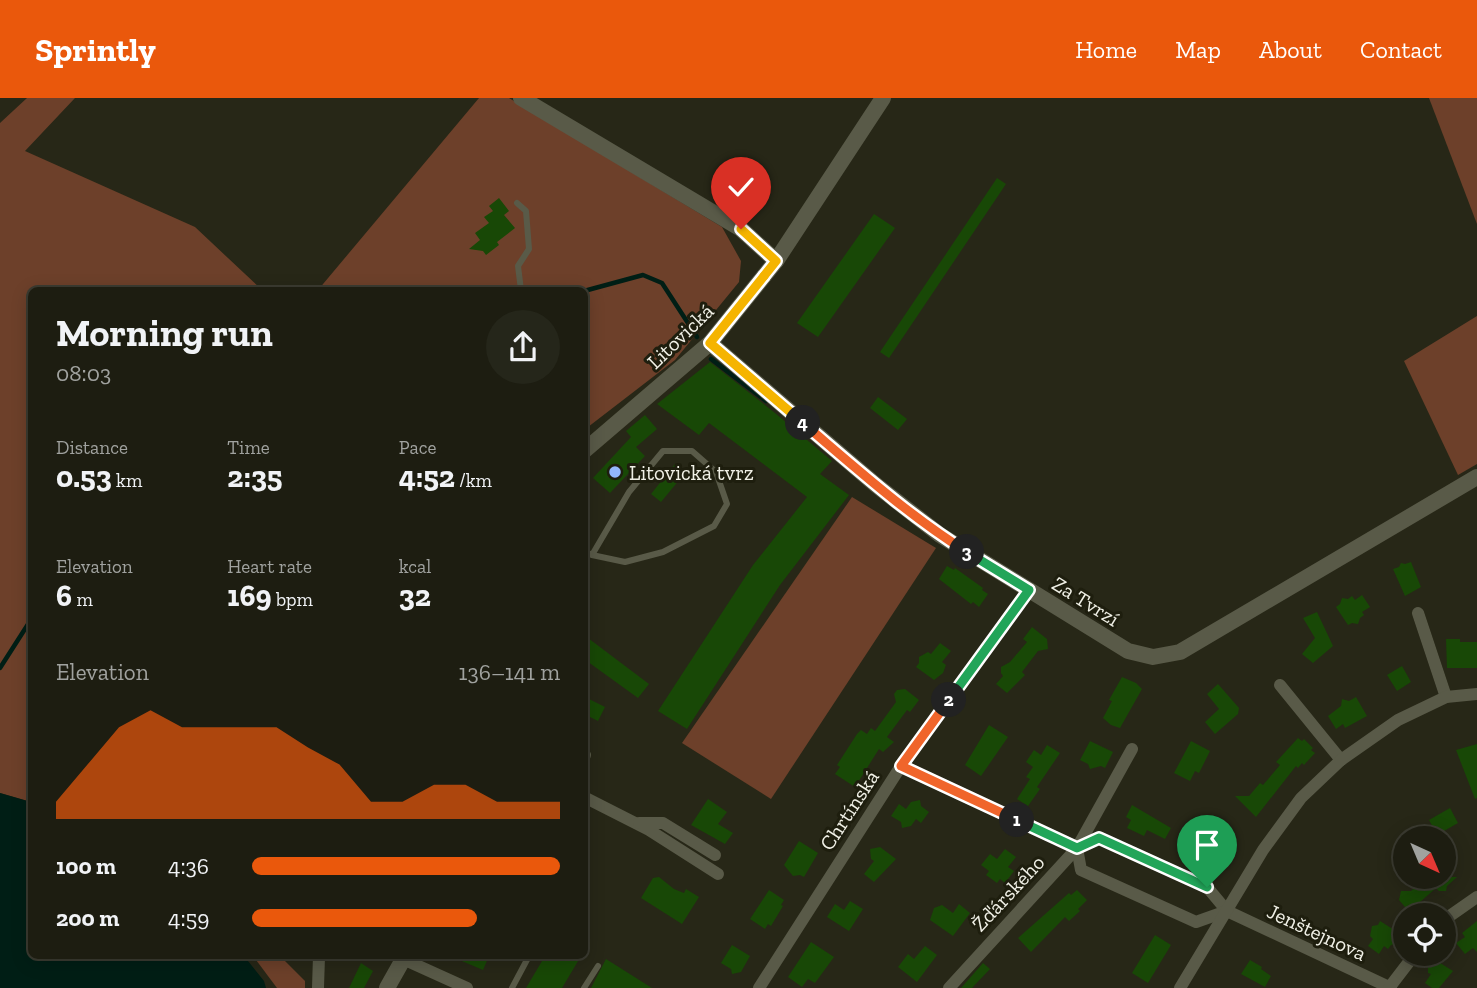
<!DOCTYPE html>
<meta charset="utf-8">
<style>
:root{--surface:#1d1d11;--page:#25261a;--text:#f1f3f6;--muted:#a0a29f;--line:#3b3b31;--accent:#ea580c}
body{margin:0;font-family:"Zilla Slab",serif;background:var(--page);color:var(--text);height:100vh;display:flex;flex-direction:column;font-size:26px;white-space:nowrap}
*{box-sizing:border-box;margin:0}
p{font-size:23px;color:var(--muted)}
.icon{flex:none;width:38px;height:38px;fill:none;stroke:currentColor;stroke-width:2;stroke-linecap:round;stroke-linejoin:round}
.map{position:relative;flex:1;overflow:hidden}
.details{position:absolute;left:28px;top:189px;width:560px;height:672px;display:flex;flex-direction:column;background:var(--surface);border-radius:10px;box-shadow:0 4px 18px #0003,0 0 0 2px var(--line)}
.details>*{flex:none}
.needle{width:46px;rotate:136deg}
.buttons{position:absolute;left:1393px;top:728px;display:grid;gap:14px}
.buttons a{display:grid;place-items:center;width:63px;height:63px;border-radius:50%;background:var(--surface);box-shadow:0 4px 18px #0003,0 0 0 2px var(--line);font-size:35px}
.pin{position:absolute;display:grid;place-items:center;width:60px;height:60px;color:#fff;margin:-72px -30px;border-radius:50% 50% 50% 0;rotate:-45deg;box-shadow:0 0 7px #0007}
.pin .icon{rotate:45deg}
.km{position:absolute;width:35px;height:35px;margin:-18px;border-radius:50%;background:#222;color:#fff;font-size:19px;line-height:35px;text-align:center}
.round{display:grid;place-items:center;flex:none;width:74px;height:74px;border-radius:37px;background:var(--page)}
.summary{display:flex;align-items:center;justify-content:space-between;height:119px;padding:0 28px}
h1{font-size:38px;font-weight:700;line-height:52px}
.figures{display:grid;grid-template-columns:repeat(3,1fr);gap:10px;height:119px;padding:7px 28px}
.figures div{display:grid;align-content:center}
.figures b{font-size:30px;font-weight:700}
.figures small{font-size:19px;font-weight:400}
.figures p{font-size:19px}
.chart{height:196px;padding:14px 28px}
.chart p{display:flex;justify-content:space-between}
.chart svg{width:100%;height:126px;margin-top:7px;fill:var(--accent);opacity:.7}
ul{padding:0 28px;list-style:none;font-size:23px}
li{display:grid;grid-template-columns:112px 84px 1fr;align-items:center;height:52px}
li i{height:18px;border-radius:9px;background:var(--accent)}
header{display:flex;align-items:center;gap:42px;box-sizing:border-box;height:98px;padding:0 35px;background:var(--accent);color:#fff}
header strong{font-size:33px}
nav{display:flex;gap:38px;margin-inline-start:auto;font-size:24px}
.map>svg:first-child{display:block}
</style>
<header>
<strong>Sprintly</strong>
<nav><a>Home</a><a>Map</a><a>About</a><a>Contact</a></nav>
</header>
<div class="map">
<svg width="1477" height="890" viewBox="0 0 1477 890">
<rect width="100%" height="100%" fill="#272717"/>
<g fill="#6d402a">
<polygon points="27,0 75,0 25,53 195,129 262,192 32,192 31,704 0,695 0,25"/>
<polygon points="479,0 509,0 722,129 741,163 739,184 675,262 588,329 585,330 584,192 318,192"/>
<polygon points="1429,0 1477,0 1477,126"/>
<polygon points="1477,218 1477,366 1458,377 1404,263"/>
<polygon points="852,399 936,450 771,701 682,645"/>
<polygon points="253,858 280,858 305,883 305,890 277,890"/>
</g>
<polygon fill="#001e15" points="0,695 31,704 32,858 244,858 264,883 266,890 0,890"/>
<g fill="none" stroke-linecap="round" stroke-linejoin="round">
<g stroke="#001e15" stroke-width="4.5">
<polyline points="584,193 643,177 662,185 697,239"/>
<polyline points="711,261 766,303"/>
<polyline points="0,570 32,520"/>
</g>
</g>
<g fill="#184806">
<polygon points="997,80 1006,86 889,260 880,254"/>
<polygon points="499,100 509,113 504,117 515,130 497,144 499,147 486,157 483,153 469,151 480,142 475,135 489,125 484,119 493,113 489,108"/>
<polygon points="874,116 895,130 818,239 797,225"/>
<polygon points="710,264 775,315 832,363 820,376 849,397 780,487 687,631 658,613 753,467 807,399 709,325 699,337 657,306"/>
<polygon points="878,299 907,321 898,332 870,310"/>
<polygon points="645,317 657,331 636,349 645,358 610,395 593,380 631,339 626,333"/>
<polygon points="675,366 685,375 661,404 651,396"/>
<polygon points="1411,464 1421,489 1405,498 1393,471 1399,469 1401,465 1405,466"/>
<polygon points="947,468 954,472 955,470 983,490 982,492 988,496 979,509 973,504 971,506 939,481"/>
<polygon points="1362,497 1370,509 1362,514 1364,517 1360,520 1358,526 1352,525 1348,527 1336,509 1340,506 1342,500 1348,501 1352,498 1355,502"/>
<polygon points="1317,514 1333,548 1313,565 1302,556 1315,540 1303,520"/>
<polygon points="1032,529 1047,541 1048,551 1038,553 1022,574 1025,577 1007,595 996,586 1003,578 1001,575 1001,569 1010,564 1027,544 1023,541"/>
<polygon points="584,537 649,586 638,600 584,561"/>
<polygon points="1446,541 1460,541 1460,544 1477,544 1477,570 1447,570"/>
<polygon points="940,545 951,553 942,564 946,567 943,575 934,582 916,569 919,565 919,559 928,554 931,556"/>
<polygon points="1402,568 1411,584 1397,593 1387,577"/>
<polygon points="1122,579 1136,585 1142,591 1120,630 1111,627 1103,620 1112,603 1109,602"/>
<polygon points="1218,586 1239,610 1238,616 1215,636 1205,624 1219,611 1207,596"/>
<polygon points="905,591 919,602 910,614 907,612 887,639 894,644 883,654 879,651 855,689 835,676 840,669 837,667 857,636 861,632 867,636 871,630 875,633 896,604 894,596 897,592"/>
<polygon points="1356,599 1367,618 1345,630 1343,626 1336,631 1328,618 1341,608 1342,601 1349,603"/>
<polygon points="589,601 605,609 598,623 584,616 584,610"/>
<polygon points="989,627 1008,639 981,678 965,667"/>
<polygon points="1298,640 1302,643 1304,641 1313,650 1311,652 1315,655 1304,667 1302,665 1298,670 1296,668 1256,719 1235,698 1249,698 1260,685 1263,687 1280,667 1276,664"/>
<polygon points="1090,643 1113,654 1105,670 1101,668 1090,671 1088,666 1080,662"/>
<polygon points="1191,643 1210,653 1199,675 1195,673 1190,683 1174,675"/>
<polygon points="1477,646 1477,700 1475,701 1456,652"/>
<polygon points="1047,647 1060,655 1037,689 1040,691 1028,708 1017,701 1030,681 1026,679 1033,669 1026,664 1034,652 1041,657"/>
<polygon points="708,701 727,714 718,726 733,735 725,746 691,727"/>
<polygon points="920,702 921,708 929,714 921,725 916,721 911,728 902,730 901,724 891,718 899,706 906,711 911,704"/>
<polygon points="1132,707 1171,730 1165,741 1147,732 1144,738 1127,730 1131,722 1126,719"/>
<polygon points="1450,710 1458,725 1437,737 1429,722"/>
<polygon points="1219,738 1235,748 1220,773 1196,758 1199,746 1206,742 1214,747"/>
<polygon points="799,743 818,755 804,779 800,777 793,778 784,767"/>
<polygon points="880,749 896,761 874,784 864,776 874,763 871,761 870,751"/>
<polygon points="1005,751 1016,759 1008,769 1014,773 1005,785 1000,781 997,785 986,777 989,773 981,767 990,756 997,761"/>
<polygon points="659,779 674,791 684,795 686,791 699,799 682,826 641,800 653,780"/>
<polygon points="1427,779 1457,779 1447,788 1446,793 1439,793 1436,790 1420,804 1428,814 1416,814 1412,817 1399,802 1401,793 1411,793"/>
<polygon points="769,792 784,802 781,807 783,808 771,828 768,826 765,831 750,821"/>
<polygon points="1077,792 1087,802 1078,811 1080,813 1069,823 1065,819 1031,854 1018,840 1069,795 1071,797"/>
<polygon points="850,803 863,811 849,833 827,819 835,806 844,812"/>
<polygon points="959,806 970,815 953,838 930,822 934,810 942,807 953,815"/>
<polygon points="1380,823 1399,835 1396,846 1391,847 1388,851 1384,848 1379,856 1368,848 1373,841 1370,838 1372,828 1378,827"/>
<polygon points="1477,823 1477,854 1473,850 1465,856 1456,845 1465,839 1462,835"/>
<polygon points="1155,837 1171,847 1148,885 1132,875"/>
<polygon points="811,844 834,859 815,885 808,881 802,889 788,879"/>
<polygon points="732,847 750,858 741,874 732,876 731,871 721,865"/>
<polygon points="925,848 937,857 917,884 898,869 908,856 914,861"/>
<polygon points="450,858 489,858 483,872"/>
<polygon points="545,858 581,858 562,890 526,890"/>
<polygon points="606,861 652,890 591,890"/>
<polygon points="1250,862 1262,869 1261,871 1271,878 1265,889 1241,876"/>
<polygon points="1437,863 1453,873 1439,890 1432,890 1425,885 1431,876 1428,875 1428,865"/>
<polygon points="361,865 373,873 364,890 349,890"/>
<polygon points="983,865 990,871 972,890 961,890"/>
</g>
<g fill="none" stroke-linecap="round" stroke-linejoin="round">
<g stroke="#595a48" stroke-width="6">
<polyline points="517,105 526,113 529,151 518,168 521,192"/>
<polyline points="584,453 592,457 625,464 663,454 714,428 727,406 716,374 692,353 663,353 629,394 592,457"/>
<polyline points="512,890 529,858"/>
<polyline points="584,890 598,868"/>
</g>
<g stroke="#595a48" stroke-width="12">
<polyline points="1418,515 1446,599"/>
<polyline points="1280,587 1341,662"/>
<polyline points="584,659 585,657"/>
<polyline points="901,668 1077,750 1099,740 1207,789 1227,813 1391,890"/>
<polyline points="584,699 649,732 718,776"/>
<polyline points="639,725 663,725 715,757"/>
<polyline points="1077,750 1081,772 1196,824 1227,813"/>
<polyline points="1444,822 1477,799"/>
<polyline points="403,861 467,890"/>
<polyline points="318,890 319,858"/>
<polyline points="759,890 901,668 1029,492"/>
<polyline points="949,890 1077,750 1132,651"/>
<polyline points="1180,890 1263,752 1301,700 1341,662 1398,622 1446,599 1477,596"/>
<polyline points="1389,890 1415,856"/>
</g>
<g stroke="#595a48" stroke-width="16">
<polyline points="521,0 741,131 776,163"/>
<polyline points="710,245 876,387 940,437 1128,553 1153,559 1180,554 1477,379"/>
<polyline points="584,353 710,245 776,163 883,0"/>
<polyline points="387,890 405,858"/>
</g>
</g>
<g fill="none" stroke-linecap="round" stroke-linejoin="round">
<g stroke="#fff" stroke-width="14">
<polyline id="split-1" points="1017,722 1077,750 1099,740 1207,789"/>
</g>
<g stroke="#fff" stroke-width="14">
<polyline id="split-2" points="949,602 901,668 1017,722"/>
</g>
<g stroke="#fff" stroke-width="14">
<polyline id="split-3" points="949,602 1029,492 967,454"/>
</g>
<g stroke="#fff" stroke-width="14">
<path id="split-4" d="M 803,325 C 856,370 908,417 967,454"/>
</g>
<g stroke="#fff" stroke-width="14">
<polyline id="split-5" points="764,178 710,245 803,325"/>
</g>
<g stroke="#fff" stroke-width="14">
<polyline id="split-6" points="741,131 776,163 764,178"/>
</g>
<use href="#split-1" stroke="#22a559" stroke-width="9"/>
<use href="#split-2" stroke="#f0652b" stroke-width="9"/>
<use href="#split-3" stroke="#22a559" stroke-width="9"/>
<use href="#split-4" stroke="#f0652b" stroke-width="9"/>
<use href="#split-5" stroke="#f5b400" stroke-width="9"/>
<use href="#split-6" stroke="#f5b400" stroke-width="9"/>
</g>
<circle fill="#93b7fd" stroke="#1e1e0e" stroke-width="2.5" cx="615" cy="374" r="7"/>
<g text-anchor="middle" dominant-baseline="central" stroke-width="6" stroke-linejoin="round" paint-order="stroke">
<g font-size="21" fill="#f1f1e7" stroke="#1e1e0e">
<text transform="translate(680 238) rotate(-44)">Litovická</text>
<text transform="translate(1086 503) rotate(32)">Za Tvrzí</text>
<text transform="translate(849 712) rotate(-57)">Chrtínská</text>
<text transform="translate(1008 795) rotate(-47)">Žďárského</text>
<text transform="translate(1317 834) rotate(25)">Jenštejnova</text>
</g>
<g font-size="21" fill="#f1f1e7" stroke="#1e1e0e" text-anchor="start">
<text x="629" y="374">Litovická tvrz</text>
</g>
</g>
</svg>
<div class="buttons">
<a><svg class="needle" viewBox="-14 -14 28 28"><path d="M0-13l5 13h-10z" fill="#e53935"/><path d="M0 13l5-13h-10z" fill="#a0a29f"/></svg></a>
<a><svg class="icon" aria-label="locate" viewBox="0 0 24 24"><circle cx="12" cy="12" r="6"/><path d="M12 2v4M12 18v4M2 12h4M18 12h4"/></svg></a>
</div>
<div class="pin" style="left:1207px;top:789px;background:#1e9e55"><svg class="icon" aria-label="arrive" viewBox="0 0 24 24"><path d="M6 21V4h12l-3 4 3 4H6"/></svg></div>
<div class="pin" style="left:741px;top:131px;background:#d93025"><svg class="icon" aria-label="check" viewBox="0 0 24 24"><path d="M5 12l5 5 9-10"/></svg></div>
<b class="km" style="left:1017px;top:722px">1</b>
<b class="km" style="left:949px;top:602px">2</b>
<b class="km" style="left:967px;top:454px">3</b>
<b class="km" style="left:803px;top:325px">4</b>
<section class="details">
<div class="summary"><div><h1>Morning run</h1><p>08:03</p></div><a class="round"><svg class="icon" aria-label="share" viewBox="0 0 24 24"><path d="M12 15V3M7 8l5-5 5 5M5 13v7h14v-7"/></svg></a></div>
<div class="figures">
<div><p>Distance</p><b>0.53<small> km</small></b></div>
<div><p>Time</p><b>2:35</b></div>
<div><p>Pace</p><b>4:52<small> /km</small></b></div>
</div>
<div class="figures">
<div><p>Elevation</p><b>6<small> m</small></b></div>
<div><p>Heart rate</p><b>169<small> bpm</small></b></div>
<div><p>kcal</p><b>32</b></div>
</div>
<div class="chart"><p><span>Elevation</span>136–141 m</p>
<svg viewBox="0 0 160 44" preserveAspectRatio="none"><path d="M0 44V38L10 25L20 12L30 6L40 12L50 12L60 12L70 12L80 19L90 25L100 38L110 38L120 32L130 32L140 38L150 38L160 38V44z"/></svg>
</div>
<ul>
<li><b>100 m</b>4:36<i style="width:100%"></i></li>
<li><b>200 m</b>4:59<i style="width:73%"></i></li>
</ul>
</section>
</div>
